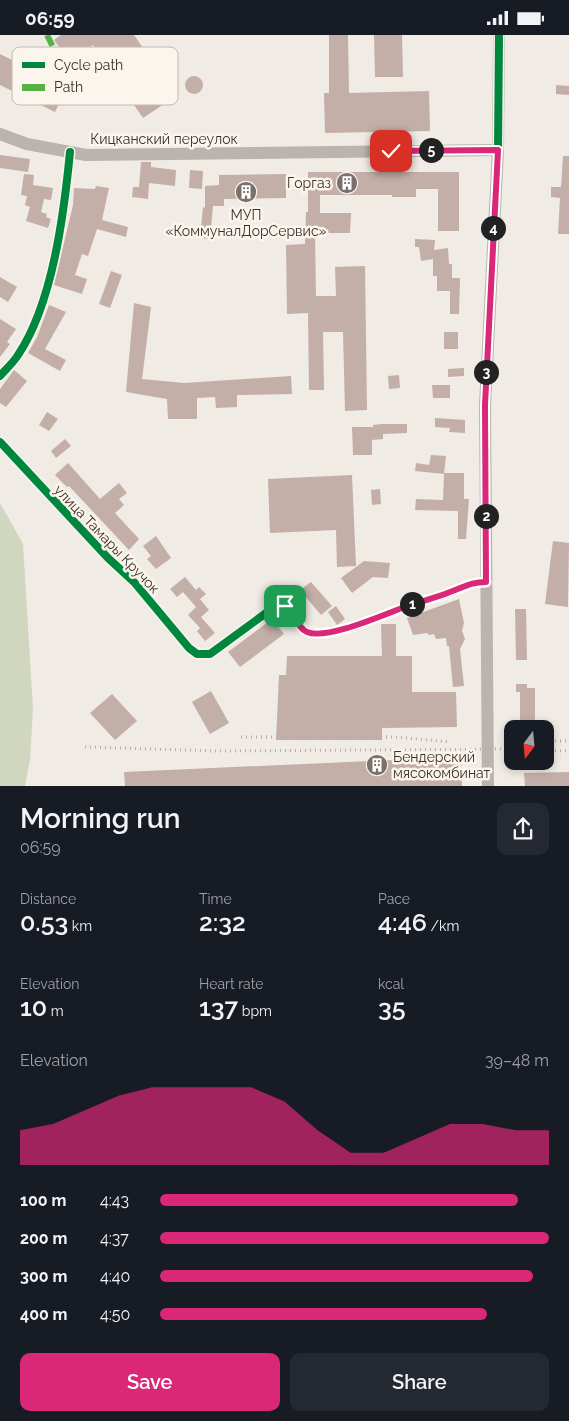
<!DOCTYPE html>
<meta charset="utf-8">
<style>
:root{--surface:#171b24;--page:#242831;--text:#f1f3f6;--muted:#9ea1a6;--accent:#db2777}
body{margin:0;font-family:Raleway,sans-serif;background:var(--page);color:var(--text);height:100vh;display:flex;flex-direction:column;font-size:19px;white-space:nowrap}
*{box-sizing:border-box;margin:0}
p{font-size:16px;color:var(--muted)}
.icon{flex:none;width:28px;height:28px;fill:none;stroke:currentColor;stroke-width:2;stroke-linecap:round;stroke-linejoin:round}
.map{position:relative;height:751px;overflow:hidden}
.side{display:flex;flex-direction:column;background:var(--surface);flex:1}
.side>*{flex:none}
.needle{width:32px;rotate:196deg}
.controls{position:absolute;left:504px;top:685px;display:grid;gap:10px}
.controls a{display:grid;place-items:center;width:50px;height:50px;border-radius:10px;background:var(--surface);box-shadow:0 2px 8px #0003;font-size:25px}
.pin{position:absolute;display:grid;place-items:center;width:42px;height:42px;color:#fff;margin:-21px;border-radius:10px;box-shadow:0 2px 8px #0006}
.km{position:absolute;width:25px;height:25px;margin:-12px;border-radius:50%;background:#222;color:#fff;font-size:14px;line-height:25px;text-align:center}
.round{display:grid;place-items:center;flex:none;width:52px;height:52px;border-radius:10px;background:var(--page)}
.headline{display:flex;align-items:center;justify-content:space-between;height:85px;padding:0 20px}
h1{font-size:28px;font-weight:600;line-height:38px}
.metrics{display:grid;grid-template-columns:repeat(3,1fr);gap:8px;height:85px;padding:5px 20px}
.metrics div{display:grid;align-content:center}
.metrics b{font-size:25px;font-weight:600}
.metrics small{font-size:14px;font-weight:400}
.metrics p{font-size:14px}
.chart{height:140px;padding:10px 20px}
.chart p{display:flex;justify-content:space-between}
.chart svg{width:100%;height:90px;margin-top:5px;fill:var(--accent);opacity:.7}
.primary-button{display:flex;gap:10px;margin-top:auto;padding:10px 20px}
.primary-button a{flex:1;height:58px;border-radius:10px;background:var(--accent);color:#fff;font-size:20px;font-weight:600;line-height:58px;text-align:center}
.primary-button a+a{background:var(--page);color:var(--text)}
ul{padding:0 20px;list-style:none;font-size:16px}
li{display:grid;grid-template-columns:80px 60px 1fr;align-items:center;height:38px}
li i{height:12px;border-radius:6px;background:var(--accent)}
.status{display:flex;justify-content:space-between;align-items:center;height:35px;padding:0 25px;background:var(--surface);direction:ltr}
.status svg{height:14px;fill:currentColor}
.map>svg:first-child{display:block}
</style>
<div class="status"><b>06:59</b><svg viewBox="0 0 49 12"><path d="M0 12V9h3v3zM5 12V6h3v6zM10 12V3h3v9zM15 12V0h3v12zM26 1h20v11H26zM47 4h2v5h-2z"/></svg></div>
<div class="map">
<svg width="569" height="751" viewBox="0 0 569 751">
<rect width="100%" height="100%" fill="#f0ebe5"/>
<polygon fill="#d1d6bf" points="0,468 23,509 33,674 30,724 25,751 0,751"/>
<g fill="#c3afa7">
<polygon points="61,0 134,0 176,61 143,83 93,10 74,23 69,17 65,20 54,5"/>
<polygon points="329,0 348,0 349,58 429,56 430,96 325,98 324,58 329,58"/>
<polygon points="374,0 402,0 403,42 375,42"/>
<polygon points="0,19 67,52 55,77 0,50"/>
<circle cx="194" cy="50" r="9"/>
<polygon points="556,50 569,51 569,60 556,59"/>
<polygon points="0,120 30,124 28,137 0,133"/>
<polygon points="563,121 569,121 569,199 558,199 560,163 551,162 551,152 561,152"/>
<polygon points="141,127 151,127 151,132 176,135 175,151 149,148 148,164 132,162 133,152 139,152"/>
<polygon points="190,135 203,136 202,154 189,153"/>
<polygon points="308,137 459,137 459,196 438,196 438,154 416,154 416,162 392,162 392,160 320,160 320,178 351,178 350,198 315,198 316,261 336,261 335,232 365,231 367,375 345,376 343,297 323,297 324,355 309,355 308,278 287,279 286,210 305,209 306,177 308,177"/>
<polygon points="24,139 34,140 33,150 53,153 51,165 44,164 41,177 47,179 46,182 51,184 48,193 26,186 30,172 25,170 27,161 21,160"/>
<polygon points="286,139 286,163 224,164 224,171 213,171 210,204 200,203 203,172 205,173 205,151 219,150 219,140"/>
<polygon points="96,151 109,153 102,185 128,192 126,202 97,194 88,221 82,219 75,240 87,244 82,259 54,250 73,170 74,153 95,154"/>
<polygon points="415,204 435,205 434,215 448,213 449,229 452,229 452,243 460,243 459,279 450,279 450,256 437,256 437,241 433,241 433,224 421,226 419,212 415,212"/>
<polygon points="111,236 122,240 110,273 99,269"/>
<polygon points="0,242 17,252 8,267 0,262"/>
<polygon points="134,268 151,272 142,344 184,348 291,341 292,359 237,360 237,372 216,373 215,362 197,363 197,384 168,384 167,364 126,357"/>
<polygon points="49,270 66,277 45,314 66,325 60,336 28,318 37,302"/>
<polygon points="0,284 16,294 7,307 10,309 0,322"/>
<rect x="444" y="297" width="14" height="17"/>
<polygon points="464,333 464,341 448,342 448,334"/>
<polygon points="14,335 27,346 6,372 0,368 0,354"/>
<polygon points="399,340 400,353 389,354 388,341"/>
<polygon points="432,350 450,350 450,363 433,363"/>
<polygon points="47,377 58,384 49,396 39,390"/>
<polygon points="435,383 465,385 465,398 449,397 450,393 435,392"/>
<polygon points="382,389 407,389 407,398 383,399 383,404 372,405 372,420 353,420 352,392 373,392 373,390"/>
<polygon points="65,404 71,411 56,423 51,416"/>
<polygon points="431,420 446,421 444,438 464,438 464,464 469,464 466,504 458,504 458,476 415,475 416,464 443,465 444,439 415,436 416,428 429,430"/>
<polygon points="68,428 100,464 119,448 127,458 119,464 124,470 115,478 139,504 129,515 69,451 67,452 55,440"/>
<polygon points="352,440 356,531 337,532 336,495 270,498 268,444"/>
<polygon points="380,454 381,469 372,470 371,455"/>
<polygon points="156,501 171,523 156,534 147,524 151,521 143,511"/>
<polygon points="553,506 569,508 568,572 545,569"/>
<polygon points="364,526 390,528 388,543 373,542 352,558 341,543"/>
<polygon points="185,542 196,555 199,552 206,559 200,564 209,575 201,582 215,598 205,606 197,596 200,593 188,580 196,572 183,557 177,562 170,554"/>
<polygon points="311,547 332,571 321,580 300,555"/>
<polygon points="459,564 464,588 462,596 465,604 460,614 464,651 453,652 449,611 447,611 446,603 436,604 434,599 429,600 427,598 413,600 407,583"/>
<polygon points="336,571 345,584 337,590 328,577"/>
<polygon points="515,574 526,574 527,625 516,625"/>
<polygon points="272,584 284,599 240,632 228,617"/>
<polygon points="381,589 396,589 396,621 412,621 412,657 456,657 457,692 382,693 382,705 276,705 279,640 286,640 287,621 382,621"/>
<polygon points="516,649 527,649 527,653 535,653 535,694 520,694 520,657 516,657"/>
<polygon points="211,656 229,688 210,699 192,667"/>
<polygon points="112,659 137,686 115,705 90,678"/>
<polygon points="461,722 462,751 125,751 124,737"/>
<polygon points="569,737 569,751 525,751 524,738"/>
</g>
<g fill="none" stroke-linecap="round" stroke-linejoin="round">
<g stroke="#c9c3be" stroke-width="9">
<path d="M 0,341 C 6,334 13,328 18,320 C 53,268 64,178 70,117"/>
<path d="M 0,407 L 108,523 L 134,547 L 189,613 L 197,619 L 210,619 L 277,570 C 297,572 295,597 314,598 C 344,601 385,578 413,569 C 425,565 438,562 450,558 C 464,552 470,547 486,547"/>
</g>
<g stroke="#bab3ae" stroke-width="12">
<polyline points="0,99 27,109 86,120 498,115"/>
<polyline points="488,751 485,370 498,115 499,0"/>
</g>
<g stroke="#b1aca8" stroke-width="3" stroke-dasharray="1 4" stroke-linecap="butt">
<polyline points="241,702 395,702 450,707"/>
<polyline points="545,706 569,706"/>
<polyline points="85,712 218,716 512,714"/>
<polyline points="545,715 569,716"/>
</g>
<polyline stroke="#57b246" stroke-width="6" stroke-dasharray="12 6" stroke-linecap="butt" points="47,0 58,22"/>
<g stroke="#fbf5ee" stroke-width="11">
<g id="cycleway">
<polyline points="498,115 499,0"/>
<path d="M 0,341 C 6,334 13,328 18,320 C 53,268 64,178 70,117"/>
<path d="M 0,407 L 108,523 L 134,547 L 189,613 L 197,619 L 210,619 L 277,570 C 297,572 295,597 314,598 C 344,601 385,578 413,569 C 425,565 438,562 450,558 C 464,552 470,547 486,547"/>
</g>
</g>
<use href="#cycleway" stroke="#00873e" stroke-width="8"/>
</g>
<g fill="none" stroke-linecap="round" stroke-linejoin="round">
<g stroke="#fff" stroke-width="10">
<path id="route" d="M 285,571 C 296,577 296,592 307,597 C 328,606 391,576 413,569 C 426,565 438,562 450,557 C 465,552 470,547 486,547 L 485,370 L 498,115 L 391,116"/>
</g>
<use href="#route" stroke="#db2777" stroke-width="6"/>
</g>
<defs>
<g id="building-disc" transform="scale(1.125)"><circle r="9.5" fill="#7a716c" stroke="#fbf5ee"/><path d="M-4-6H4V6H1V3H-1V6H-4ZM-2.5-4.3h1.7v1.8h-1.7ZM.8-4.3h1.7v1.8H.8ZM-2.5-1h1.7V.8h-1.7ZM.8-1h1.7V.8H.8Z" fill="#fff"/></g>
</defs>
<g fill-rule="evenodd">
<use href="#building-disc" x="347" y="148"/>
<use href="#building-disc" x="246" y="157"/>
<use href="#building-disc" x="377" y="730"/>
</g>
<g text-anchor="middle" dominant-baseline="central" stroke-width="5" stroke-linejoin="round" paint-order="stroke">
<g font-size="14" fill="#3b302b" stroke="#fbf5ee">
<text x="164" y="104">Кицканский переулок</text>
<text transform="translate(107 504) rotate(46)">улица Тамары Кручок</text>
</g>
<g font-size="14" fill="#3b302b" stroke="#fbf5ee" text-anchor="end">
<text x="331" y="148">Горгаз</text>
<text x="246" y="180" text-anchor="middle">МУП<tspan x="246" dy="16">«КоммуналДорСервис»</tspan></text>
<text x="393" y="722" text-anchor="start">Бендерский<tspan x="393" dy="16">мясокомбинат</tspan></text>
</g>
</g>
<rect x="12" y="12" width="166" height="58" rx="8" fill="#fbf5ee" stroke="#c1bab4" stroke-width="1"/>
<rect x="22" y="27" width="23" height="6" fill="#00873e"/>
<rect x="22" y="49" width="23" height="7" fill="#57b246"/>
<g font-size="14" fill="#3b302b">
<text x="54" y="35">Cycle path</text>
<text x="54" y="57">Path</text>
</g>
</svg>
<div class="controls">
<a><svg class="needle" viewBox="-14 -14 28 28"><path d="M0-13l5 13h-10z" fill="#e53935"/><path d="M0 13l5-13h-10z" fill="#9ea1a6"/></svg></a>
</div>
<div class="pin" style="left:285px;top:571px;background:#1e9e55"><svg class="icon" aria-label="arrive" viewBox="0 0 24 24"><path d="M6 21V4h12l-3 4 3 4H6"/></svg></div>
<div class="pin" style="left:391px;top:116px;background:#d93025"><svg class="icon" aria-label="check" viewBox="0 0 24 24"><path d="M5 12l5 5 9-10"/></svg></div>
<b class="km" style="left:412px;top:569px">1</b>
<b class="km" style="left:486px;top:481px">2</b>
<b class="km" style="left:486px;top:337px">3</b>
<b class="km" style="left:493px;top:193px">4</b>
<b class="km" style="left:431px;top:115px">5</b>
</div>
<section class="side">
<div class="headline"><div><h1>Morning run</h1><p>06:59</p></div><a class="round"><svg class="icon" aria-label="share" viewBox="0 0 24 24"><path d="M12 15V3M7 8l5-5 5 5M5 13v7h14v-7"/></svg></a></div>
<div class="metrics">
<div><p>Distance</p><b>0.53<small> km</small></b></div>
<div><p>Time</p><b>2:32</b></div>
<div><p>Pace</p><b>4:46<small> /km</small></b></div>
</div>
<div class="metrics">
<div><p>Elevation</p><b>10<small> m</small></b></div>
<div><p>Heart rate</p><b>137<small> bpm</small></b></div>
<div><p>kcal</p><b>35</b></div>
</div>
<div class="chart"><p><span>Elevation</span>39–48 m</p>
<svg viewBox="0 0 160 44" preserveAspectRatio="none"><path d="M0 44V27L10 24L20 17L30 10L40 6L50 6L60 6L70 6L80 13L90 27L100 38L110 38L120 31L130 24L140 24L150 27L160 27V44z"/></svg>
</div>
<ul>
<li><b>100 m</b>4:43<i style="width:92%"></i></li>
<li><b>200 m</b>4:37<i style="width:100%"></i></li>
<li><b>300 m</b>4:40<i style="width:96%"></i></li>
<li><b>400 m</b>4:50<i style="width:84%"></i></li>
</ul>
<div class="primary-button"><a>Save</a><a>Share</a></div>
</section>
